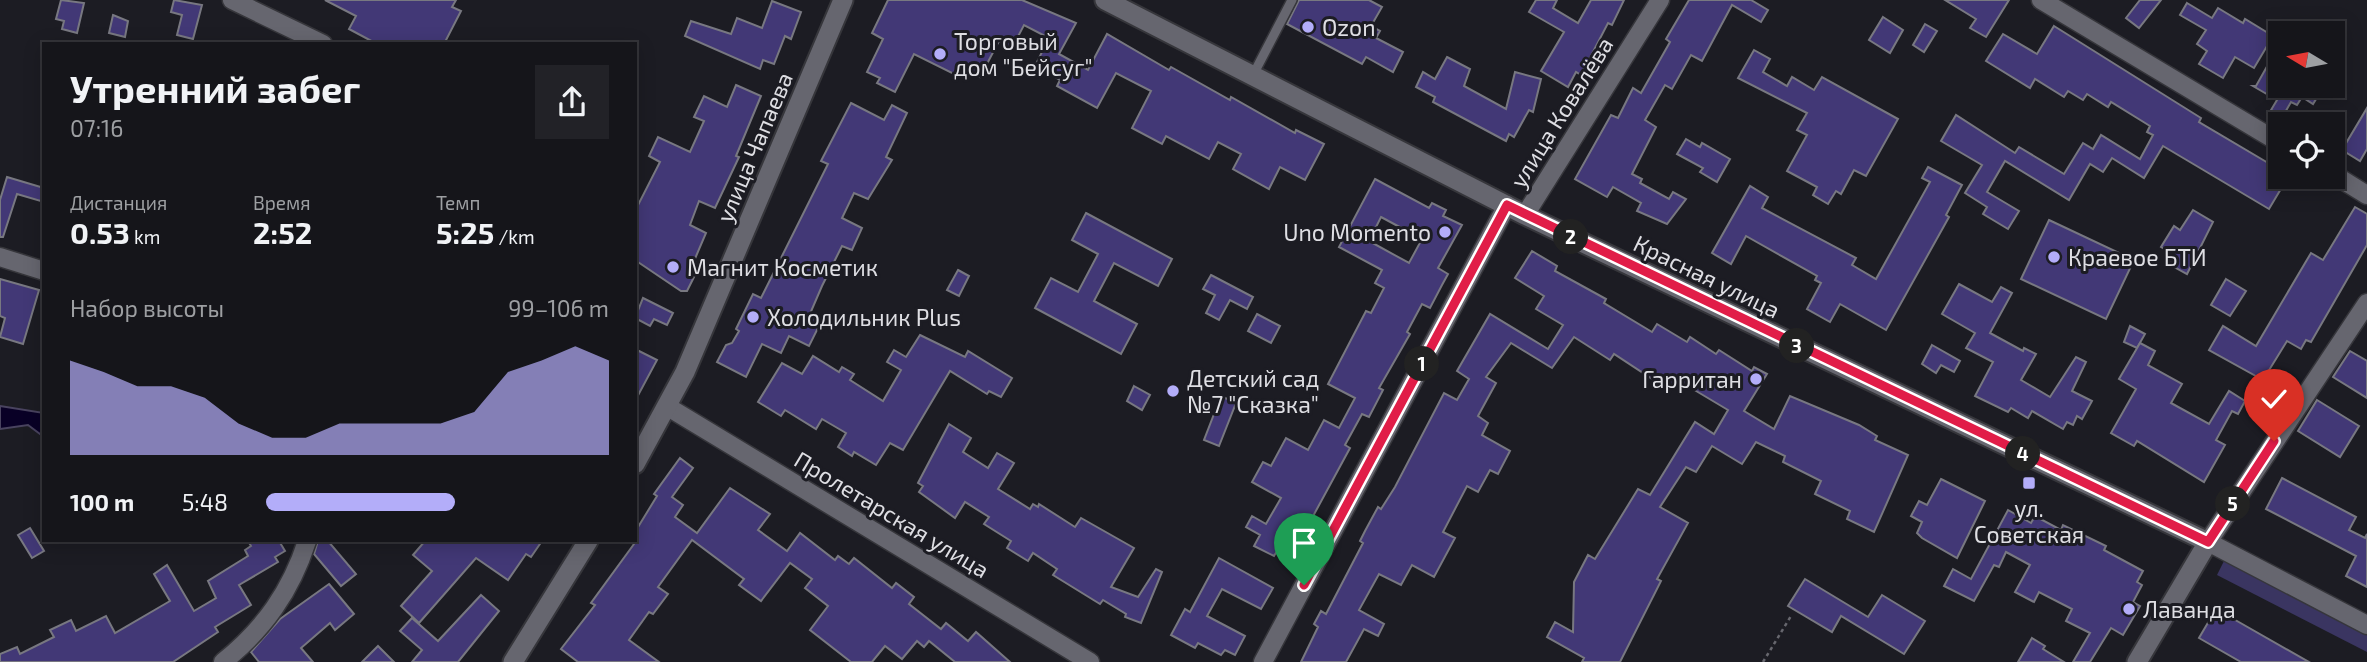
<!DOCTYPE html>
<html lang="ru">
<meta charset="utf-8">
<style>
:root{--surface:#15151a;--page:#222227;--text:#f1f3f6;--muted:#9d9fa2;--line:#343439;--accent:#b3adf9}
body{margin:0;font-family:"Exo 2",sans-serif;background:var(--page);color:var(--text);height:100vh;display:flex;flex-direction:column;font-size:26px;white-space:nowrap}
*{box-sizing:border-box;margin:0}
p{font-size:23px;color:var(--muted)}
.icon{flex:none;width:38px;height:38px;fill:none;stroke:currentColor;stroke-width:2;stroke-linecap:round;stroke-linejoin:round}
.map{position:relative;flex:1;overflow:hidden}
.sheet{position:absolute;left:42px;top:42px;width:595px;height:500px;display:flex;flex-direction:column;background:var(--surface);border-radius:0px;box-shadow:0 4px 18px #0003,0 0 0 2px var(--line)}
.sheet>*{flex:none}
.needle{width:46px;rotate:280deg}
.controls{position:absolute;left:2268px;top:21px;display:grid;gap:14px}
.controls a{display:grid;place-items:center;width:77px;height:77px;border-radius:0px;background:var(--surface);box-shadow:0 4px 18px #0003,0 0 0 2px var(--line);font-size:35px}
.pin{position:absolute;display:grid;place-items:center;width:60px;height:60px;color:#fff;margin:-72px -30px;border-radius:50% 50% 50% 0;rotate:-45deg;box-shadow:0 0 7px #0007}
.pin .icon{rotate:45deg}
.km{position:absolute;width:35px;height:35px;margin:-18px;border-radius:50%;background:#222;color:#fff;font-size:19px;line-height:35px;text-align:center}
.round{display:grid;place-items:center;flex:none;width:74px;height:74px;border-radius:0px;background:var(--page)}
.head{display:flex;align-items:center;justify-content:space-between;height:119px;padding:0 28px}
h1{font-size:38px;font-weight:700;line-height:52px}
.metrics{display:grid;grid-template-columns:repeat(3,1fr);gap:10px;height:119px;padding:7px 28px}
.metrics div{display:grid;align-content:center}
.metrics b{font-size:30px;font-weight:700}
.metrics small{font-size:19px;font-weight:400}
.metrics p{font-size:19px}
.chart{height:196px;padding:14px 28px}
.chart p{display:flex;justify-content:space-between}
.chart svg{width:100%;height:126px;margin-top:7px;fill:var(--accent);opacity:.7}
ul{padding:0 28px;list-style:none;font-size:23px}
li{display:grid;grid-template-columns:112px 84px 1fr;align-items:center;height:52px}
li i{height:18px;border-radius:9px;background:var(--accent)}
.map>svg:first-child{display:block}
</style>
<div class="map">
<svg width="2367" height="662" viewBox="0 0 2367 662">
<rect width="100%" height="100%" fill="#1c1c23"/>
<polygon fill="#3a3561" points="2225,559 2367,632 2367,652 2217,575"/>
<polygon fill="#090026" stroke="#49435f" stroke-width="2" points="0,406 44,413 44,437 28,425 0,429"/>
<g fill="#423876" stroke="#787881" stroke-width="2" fill-rule="evenodd">
<polygon points="61,0 84,3 77,33 62,29 64,21 56,19"/>
<polygon points="174,0 202,5 193,39 177,35 182,15 171,12"/>
<polygon points="325,0 456,0 452,7 461,11 444,44 377,44 349,29 356,16"/>
<polygon points="888,0 1022,0 1076,23 1059,54 1088,70 1107,34 1169,70 1171,67 1230,100 1231,97 1295,133 1296,130 1324,144 1305,180 1280,167 1269,189 1233,169 1241,154 1218,142 1209,159 1166,136 1162,144 1132,128 1151,91 1116,73 1097,108 1057,86 1060,80 1035,66 1049,38 1024,25 1012,48 999,41 980,77 961,66 956,75 914,54 895,92 877,83 880,78 867,72 883,39 872,33"/>
<polygon points="1299,0 1369,0 1382,7 1371,26 1380,31 1376,38 1403,52 1393,72 1366,57 1362,64 1287,24"/>
<polygon points="1536,0 1557,0 1553,8 1578,23 1591,0 1624,0 1612,25 1608,23 1581,75 1576,72 1568,87 1541,71 1564,32 1529,12"/>
<polygon points="1689,0 1751,0 1768,10 1761,22 1732,5 1702,61 1691,55 1672,89 1665,85 1645,120 1656,127 1632,174 1642,179 1640,183 1669,199 1673,192 1686,199 1667,224 1637,211 1641,203 1613,187 1607,197 1575,179 1611,115 1618,118 1633,88 1641,93 1670,42 1666,39"/>
<polygon points="1945,0 2009,0 1986,37 1970,28 1976,19"/>
<polygon points="2140,0 2161,0 2139,28 2126,18"/>
<polygon points="772,1 801,12 791,39 785,36 774,64 763,60 760,69 685,36 691,21 731,34 737,18 762,28"/>
<polygon points="2187,3 2212,18 2218,8 2243,23 2245,19 2273,36 2254,68 2235,57 2223,78 2199,64 2207,51 2197,44 2206,30 2180,15"/>
<polygon points="113,15 128,21 125,37 109,33"/>
<polygon points="1883,17 1903,30 1890,53 1869,40"/>
<polygon points="1925,24 1937,31 1924,52 1913,45"/>
<polygon points="2054,26 2201,118 2199,122 2280,170 2280,177 2288,177 2269,209 2163,146 2144,178 2112,158 2103,172 2090,164 2069,200 2005,161 1987,192 2019,211 2008,229 1983,214 1987,207 1965,193 1982,165 1941,141 1956,115 2015,153 2019,147 2064,174 2083,143 2093,149 2101,135 2140,159 2153,135 2147,132 2150,126 2111,102 2108,107 2087,94 2083,100 2068,91 2064,97 2035,79 2030,88 1986,61 2003,34 2037,54"/>
<polygon points="1754,50 1770,59 1763,72 1787,86 1792,77 1814,90 1822,77 1898,119 1866,176 1854,170 1841,194 1836,191 1828,204 1813,195 1817,187 1787,171 1807,135 1797,130 1807,113 1738,78"/>
<polygon points="1447,57 1470,69 1464,86 1506,109 1515,72 1541,79 1533,112 1529,110 1514,137 1509,134 1506,141 1433,102 1435,97 1416,87 1423,72 1435,79"/>
<polygon points="2269,63 2280,70 2280,86 2324,86 2313,104 2302,97 2297,105 2291,102 2283,116 2271,110 2277,100 2253,86 2256,86"/>
<polygon points="736,85 761,96 736,156 739,157 715,208 699,201 690,225 706,233 694,261 700,265 687,291 681,291 635,260 635,211 660,162 649,156 658,137 690,152 704,121 694,117 704,96 727,107"/>
<polygon points="851,103 884,120 892,105 907,113 886,157 892,160 868,199 854,193 842,218 862,228 852,250 842,246 822,286 809,316 821,322 809,346 789,336 781,353 762,344 746,377 717,362 726,345 732,343 739,331 736,329 753,294 761,298 828,164 821,161"/>
<polygon points="2367,108 2367,149 2360,161 2342,150"/>
<polygon points="1686,139 1700,147 1702,143 1730,159 1717,182 1700,172 1703,168 1677,154"/>
<polygon points="1928,167 1962,185 1946,215 1949,217 1886,330 1840,304 1830,322 1807,309 1821,283 1815,280 1817,276 1746,236 1731,264 1712,253 1750,186 1768,197 1762,208 1856,258 1852,265 1876,279 1930,182 1922,178"/>
<polygon points="7,177 44,188 44,202 17,194 3,237 0,237 0,200"/>
<path d="M 1375,179 L 1429,208 L 1432,203 L 1446,210 L 1443,216 L 1462,225 L 1438,268 L 1448,274 L 1442,285 L 1430,308 L 1422,304 L 1407,332 L 1410,334 L 1379,388 L 1383,390 L 1369,417 L 1362,414 L 1345,445 L 1350,448 L 1305,531 L 1289,558 L 1277,551 L 1274,556 L 1254,546 L 1260,535 L 1246,527 L 1252,516 L 1266,524 L 1281,498 L 1252,482 L 1263,462 L 1271,466 L 1286,438 L 1308,450 L 1324,420 L 1339,428 L 1355,398 L 1328,384 L 1366,311 L 1371,313 L 1384,288 L 1375,283 L 1382,270 L 1339,247 ZM 1381,217 L 1422,239 L 1409,263 L 1369,241 Z"/>
<polygon points="2355,207 2367,214 2367,245 2311,342 2306,340 2301,349 2287,341 2263,380 2209,350 2223,326 2256,346 2311,253 2323,260"/>
<polygon points="2193,210 2213,222 2187,274 2169,264 2174,255 2161,247 2174,226 2180,230"/>
<polygon points="1086,213 1172,259 1158,286 1114,263 1094,301 1137,324 1121,354 1035,308 1051,278 1078,292 1098,254 1072,240"/>
<polygon points="2049,220 2134,260 2106,319 2021,279"/>
<polygon points="1532,251 1557,266 1555,271 1606,299 1604,303 1652,332 1657,324 1687,342 1690,337 1716,354 1719,350 1752,371 1754,367 1767,374 1744,411 1774,429 1790,396 1859,425 1877,436 1875,440 1908,455 1874,532 1847,519 1850,511 1815,494 1821,481 1783,462 1785,456 1756,442 1742,464 1712,446 1696,472 1686,467 1660,507 1688,523 1657,579 1661,581 1620,662 1582,662 1584,658 1547,637 1555,622 1573,632 1574,582 1588,555 1595,559 1638,489 1650,495 1695,422 1714,434 1728,410 1676,379 1669,390 1614,354 1610,360 1574,337 1552,368 1511,343 1486,377 1496,383 1478,416 1488,423 1482,435 1510,451 1498,474 1490,470 1478,492 1467,486 1443,532 1455,538 1434,577 1412,565 1401,585 1379,574 1359,610 1384,624 1378,636 1364,629 1346,662 1301,662 1318,627 1314,624 1321,611 1326,614 1363,543 1360,541 1365,531 1378,507 1381,509 1395,487 1444,393 1457,400 1469,379 1457,371 1490,314 1548,349 1563,325 1536,309 1544,296 1515,278"/>
<polygon points="958,270 969,276 959,296 947,290"/>
<polygon points="1211,275 1253,297 1247,309 1230,300 1219,320 1206,313 1215,295 1203,289"/>
<polygon points="0,279 39,290 23,344 0,337 5,318 0,316"/>
<polygon points="2226,279 2246,291 2230,316 2211,305"/>
<polygon points="1959,284 1992,302 2001,287 2012,293 1990,333 2023,351 2024,348 2036,354 2021,380 2050,397 2076,357 2086,362 2072,391 2092,401 2082,419 2077,416 2073,425 2067,422 2063,429 2032,411 2028,418 2011,408 2008,412 1975,396 1993,362 1966,348 1975,333 1942,314"/>
<polygon points="643,298 673,313 667,325 654,319 650,326 635,318"/>
<polygon points="1257,314 1280,326 1271,343 1248,331"/>
<polygon points="2130,326 2145,334 2137,348 2124,342"/>
<polygon points="920,335 965,357 968,351 1012,378 1001,397 989,391 987,394 950,371 903,450 890,443 876,465 854,452 852,456 838,447 846,433 822,419 816,429 785,410 781,416 758,402 782,363 802,374 813,356 839,372 842,367 854,374 850,380 883,401 901,370 887,362 894,350 906,357"/>
<polygon points="2140,343 2155,351 2148,365 2182,384 2171,403 2209,424 2229,391 2245,401 2238,414 2232,411 2216,440 2225,445 2204,482 2137,441 2134,446 2111,433 2136,389 2119,379"/>
<polygon points="1932,345 1960,361 1954,372 1941,365 1936,373 1922,364"/>
<polygon points="635,349 657,360 635,401"/>
<polygon points="2350,351 2367,361 2367,398 2333,377"/>
<polygon points="1134,386 1150,395 1142,410 1127,401"/>
<polygon points="1221,396 1236,403 1219,446 1204,440"/>
<polygon points="2317,400 2359,426 2340,457 2298,431"/>
<polygon points="949,424 971,438 963,452 988,468 997,453 1014,463 998,489 1030,509 1033,504 1038,507 1039,504 1075,527 1081,518 1134,548 1111,587 1138,597 1156,569 1162,572 1141,623 1125,617 1126,614 1103,600 1100,604 1053,575 1057,569 1033,553 1028,561 1007,548 1011,541 984,524 989,517 965,502 955,518 919,492 923,486 918,483"/>
<polygon points="680,458 693,468 672,497 683,505 675,517 697,533 730,488 770,514 758,530 787,551 800,533 835,560 838,556 849,564 854,558 892,588 896,583 914,597 909,604 941,629 946,623 968,641 976,632 1010,662 955,662 929,641 924,647 917,641 902,659 885,646 872,662 851,662 810,630 828,606 805,588 812,579 790,563 761,601 739,585 744,579 692,540 658,587 668,594 653,614 649,612 629,640 659,662 578,662 561,649 595,605 591,603 634,544 630,541 635,541 635,532 657,496 654,494"/>
<polygon points="2282,478 2356,517 2349,530 2365,538 2367,534 2367,587 2346,576 2356,556 2266,509"/>
<polygon points="1941,479 1985,501 1957,558 1922,538 1917,533 1922,522 1911,516 1919,501 1927,505"/>
<polygon points="2008,510 2031,523 2035,516 2061,530 2063,525 2106,546 2104,550 2143,571 2137,582 2142,585 2133,602 2140,606 2123,635 2111,628 2090,662 2073,662 2090,633 2066,621 2072,609 2039,592 2034,602 2015,592 2030,565 2006,552 1999,567 1994,565 1974,601 1944,586 1953,569 1971,579"/>
<polygon points="30,528 44,551 32,558 18,535"/>
<polygon points="248,541 279,541 285,551 275,557 278,562 239,585 251,605 215,627 218,632 173,662 0,662 0,654 17,647 20,654 54,637 50,630 71,620 76,631 106,616 115,633 170,601 154,574 167,565 194,611 216,598 208,581 248,556 245,550 251,546"/>
<polygon points="318,541 328,541 356,574 341,586 314,554"/>
<polygon points="425,541 542,541 531,557 526,554 508,580 476,558 419,623 401,606 432,571 413,555"/>
<polygon points="1219,558 1273,588 1261,609 1222,589 1207,616 1245,636 1235,655 1225,650 1221,655 1198,643 1195,648 1171,635 1185,609 1190,612"/>
<polygon points="1805,579 1868,617 1882,595 1925,621 1904,654 1841,616 1832,632 1788,606"/>
<polygon points="329,584 354,614 335,630 330,623 301,648 313,662 259,662 251,652 280,619"/>
<polygon points="481,595 499,611 458,662 412,662 422,650 400,631 412,618 438,641"/>
<polygon points="2216,609 2309,662 2241,662 2199,638"/>
<polygon points="2032,638 2045,646 2043,649 2064,662 2018,662"/>
<polygon points="378,646 394,662 362,662"/>
</g>
<g fill="none" stroke-linecap="round" stroke-linejoin="round">
<g stroke="#36363b" stroke-width="12">
<polyline id="service" points="1253,75 1292,0"/>
</g>
<g stroke="#36363b" stroke-width="21">
<g id="minor">
<polyline points="232,0 323,44"/>
<polyline points="2041,0 2280,143"/>
<polyline points="2333,174 2367,195"/>
<polyline points="1525,215 1660,0"/>
<polyline points="0,257 44,271"/>
<polyline points="2367,303 2208,542 2367,625"/>
<polyline points="668,407 1090,662"/>
<path d="M 223,662 C 264,629 291,591 307,541"/>
<polyline points="1263,662 1507,205"/>
</g>
</g>
<g stroke="#36363b" stroke-width="23">
<g id="tertiary">
<polyline points="1105,0 1525,215 2208,542 2137,662"/>
<polyline points="635,464 685,372 843,0"/>
<polyline points="513,662 588,541"/>
</g>
</g>
<polyline stroke="#67676e" stroke-width="2.5" stroke-dasharray="3.5 3.5" stroke-linecap="butt" points="1763,662 1791,616"/>
<use href="#service" stroke="#66666f" stroke-width="9"/>
<use href="#minor" stroke="#66666f" stroke-width="18"/>
<use href="#tertiary" stroke="#66666f" stroke-width="19"/>
</g>
<g fill="none" stroke-linecap="round" stroke-linejoin="round">
<g stroke="#fff" stroke-width="14">
<polyline id="route" points="1304,585 1507,205 2208,542 2274,441"/>
</g>
<use href="#route" stroke="#e11d48" stroke-width="9"/>
</g>
<g fill="#b3adf9" stroke="#1c1c23" stroke-width="2.5">
<circle cx="1308" cy="27" r="7"/>
<circle cx="940" cy="54" r="7"/>
<circle cx="1445" cy="232" r="7"/>
<circle cx="2054" cy="257" r="7"/>
<circle cx="673" cy="267" r="7"/>
<circle cx="753" cy="317" r="7"/>
<circle cx="1756" cy="379" r="7"/>
<circle cx="1173" cy="391" r="7"/>
<rect x="2022" y="476" width="14" height="14" rx="3.5"/>
<circle cx="2129" cy="609" r="7"/>
</g>
<g text-anchor="middle" dominant-baseline="central" stroke-width="6" stroke-linejoin="round" paint-order="stroke">
<g font-size="23" fill="#dedee3" stroke="#1c1c23" text-anchor="start">
<text x="1322" y="27">Ozon</text>
<text x="954" y="41">Торговый<tspan x="954" dy="26">дом "Бейсуг"</tspan></text>
<text x="1431" y="232" text-anchor="end">Uno Momento</text>
<text x="2068" y="257">Краевое БТИ</text>
<text x="687" y="267">Магнит Косметик</text>
<text x="767" y="317">Холодильник Plus</text>
<text x="1187" y="378">Детский сад<tspan x="1187" dy="26">№7 "Сказка"</tspan></text>
<text x="1742" y="379" text-anchor="end">Гарритан</text>
<text x="2029" y="508" text-anchor="middle">ул.<tspan x="2029" dy="26">Советская</tspan></text>
<text x="2143" y="609">Лаванда</text>
</g>
<g font-size="23" fill="#dedee3" stroke="#1c1c23">
<text transform="translate(1561 112) rotate(-58)">улица Ковалёва</text>
<text transform="translate(754 147) rotate(-67)">улица Чапаева</text>
<text transform="translate(1707 276) rotate(26)">Красная улица</text>
<text transform="translate(892 514) rotate(31)">Пролетарская улица</text>
</g>
</g>
</svg>
<div class="controls">
<a><svg class="needle" viewBox="-14 -14 28 28"><path d="M0-13l5 13h-10z" fill="#e53935"/><path d="M0 13l5-13h-10z" fill="#9d9fa2"/></svg></a>
<a><svg class="icon" aria-label="locate" viewBox="0 0 24 24"><circle cx="12" cy="12" r="6"/><path d="M12 2v4M12 18v4M2 12h4M18 12h4"/></svg></a>
</div>
<div class="pin" style="left:1304px;top:585px;background:#1e9e55"><svg class="icon" aria-label="arrive" viewBox="0 0 24 24"><path d="M6 21V4h12l-3 4 3 4H6"/></svg></div>
<div class="pin" style="left:2274px;top:441px;background:#d93025"><svg class="icon" aria-label="check" viewBox="0 0 24 24"><path d="M5 12l5 5 9-10"/></svg></div>
<b class="km" style="left:1422px;top:364px">1</b>
<b class="km" style="left:1571px;top:237px">2</b>
<b class="km" style="left:1797px;top:346px">3</b>
<b class="km" style="left:2023px;top:454px">4</b>
<b class="km" style="left:2233px;top:504px">5</b>
<section class="sheet">
<div class="head"><div><h1>Утренний забег</h1><p>07:16</p></div><a class="round"><svg class="icon" aria-label="share" viewBox="0 0 24 24"><path d="M12 15V3M7 8l5-5 5 5M5 13v7h14v-7"/></svg></a></div>
<div class="metrics">
<div><p>Дистанция</p><b>0.53<small> km</small></b></div>
<div><p>Время</p><b>2:52</b></div>
<div><p>Темп</p><b>5:25<small> /km</small></b></div>
</div>
<div class="chart"><p><span>Набор высоты</span>99–106 m</p>
<svg viewBox="0 0 160 44" preserveAspectRatio="none"><path d="M0 44V11L10 15L20 20L30 20L40 24L50 33L60 38L70 38L80 33L90 33L100 33L110 33L120 29L130 15L140 11L150 6L160 11V44z"/></svg>
</div>
<ul>
<li><b>100 m</b>5:48<i style="width:55%"></i></li>
</ul>
</section>
</div>
